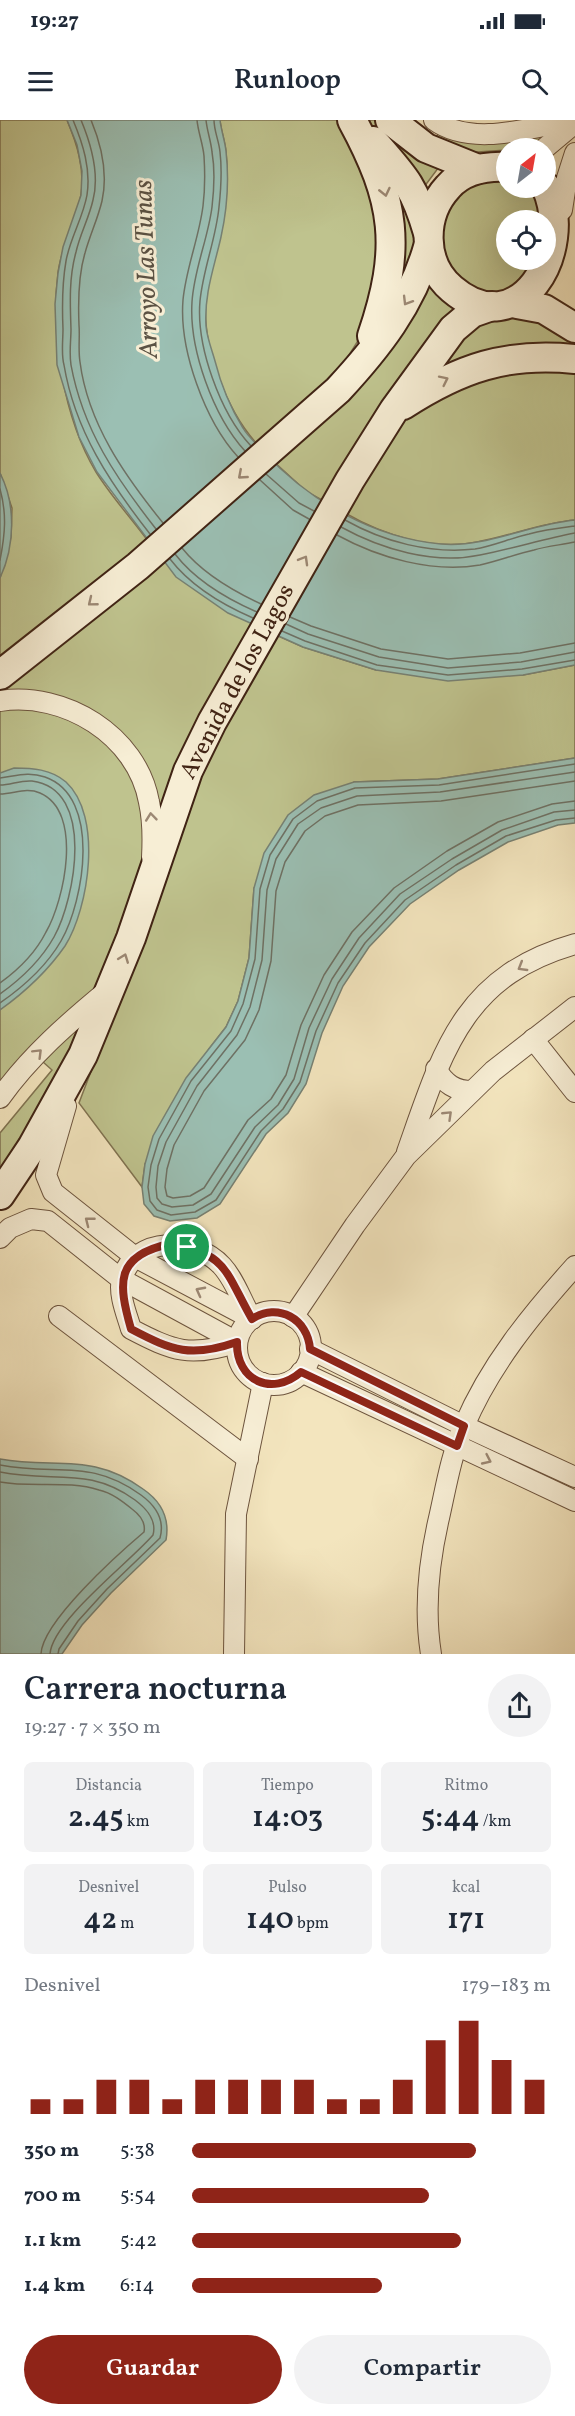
<!DOCTYPE html>
<html lang="es">
<meta charset="utf-8">
<style>
:root{--surface:#fff;--page:#f2f2f3;--text:#1f2937;--muted:#747a83;--accent:#8f2418}
body{margin:0;font-family:Vollkorn,serif;background:var(--page);color:var(--text);height:100vh;display:flex;flex-direction:column;font-size:22px;white-space:nowrap}
*{box-sizing:border-box;margin:0}
p{font-size:20px;color:var(--muted)}
.icon{flex:none;width:33px;height:33px;fill:none;stroke:currentColor;stroke-width:2;stroke-linecap:round;stroke-linejoin:round}
.map{position:relative;height:1534px;overflow:hidden}
.sheet{display:flex;flex-direction:column;background:var(--surface);flex:1}
.sheet>*{flex:none}
.needle{width:39px;rotate:31deg}
.buttons{position:absolute;left:496px;top:18px;display:grid;gap:12px}
.buttons a{display:grid;place-items:center;width:60px;height:60px;border-radius:50%;background:var(--surface);box-shadow:0 6px 24px #0002;font-size:30px}
.pin{position:absolute;display:grid;place-items:center;width:51px;height:51px;color:#fff;margin:-26px;border:3px solid #fff;border-radius:50%;box-shadow:0 2px 6px #0007}
.round{display:grid;place-items:center;flex:none;width:63px;height:63px;border-radius:32px;background:var(--page)}
.overview{display:flex;align-items:center;justify-content:space-between;height:102px;padding:0 24px}
h1{font-size:33px;font-weight:600;line-height:45px}
.stats{display:grid;grid-template-columns:repeat(3,1fr);gap:9px;height:102px;padding:6px 24px}
.stats div{display:grid;align-content:center;border-radius:9px;background:var(--page);text-align:center}
.stats b{font-size:30px;font-weight:600}
.stats small{font-size:16px;font-weight:400}
.stats p{font-size:16px}
.chart{height:168px;padding:12px 24px}
.chart p{display:flex;justify-content:space-between}
.chart svg{width:100%;height:108px;margin-top:6px;stroke:var(--accent);stroke-width:6}
.cta{display:flex;gap:12px;margin-top:auto;padding:12px 24px}
.cta a{flex:1;height:69px;border-radius:36px;background:var(--accent);color:#fff;font-size:24px;font-weight:600;line-height:69px;text-align:center}
.cta a+a{background:var(--page);color:var(--text)}
ul{padding:0 24px;list-style:none;font-size:20px}
li{display:grid;grid-template-columns:96px 72px 1fr;align-items:center;height:45px}
li i{height:15px;border-radius:8px;background:var(--accent)}
.status{display:flex;justify-content:space-between;align-items:center;height:42px;padding:0 30px;background:var(--surface);direction:ltr}
.status svg{height:16px;fill:currentColor}
header{display:flex;justify-content:space-between;align-items:center;height:78px;padding:0 24px;background:var(--surface);font-size:27px;font-weight:600}
.map>svg:first-child{display:block}
</style>
<div class="status"><b>19:27</b><svg viewBox="0 0 49 12"><path d="M0 12V9h3v3zM5 12V6h3v6zM10 12V3h3v9zM15 12V0h3v12zM26 1h20v11H26zM47 4h2v5h-2z"/></svg></div>
<header><svg class="icon" aria-label="menu" viewBox="0 0 24 24"><path d="M4 6h16M4 12h16M4 18h16"/></svg>Runloop<svg class="icon" aria-label="search" viewBox="0 0 24 24"><circle cx="10" cy="10" r="6"/><path d="M15 15l6 6"/></svg></header>
<div class="map">
<svg width="575" height="1534" viewBox="0 0 575 1534">
<rect width="100%" height="100%" fill="#f3e5be"/>
<filter id="stains"><feTurbulence type="fractalNoise" baseFrequency=".00333" numOctaves="4"/><feColorMatrix values="0 0 0 0 .2 0 0 0 0 .09 0 0 0 0 .02 0 0 0 .5 -.17"/></filter>
<radialGradient id="worn" r=".72"><stop offset=".6" stop-color="#630" stop-opacity="0"/><stop offset="1" stop-color="#630" stop-opacity=".3"/></radialGradient>
<g fill="#bfc38e" stroke="#807351" stroke-width="1.5" fill-rule="evenodd">
<path d="M 0,0 L 67,0 C 77,24 85,49 81,75 C 76,102 61,126 58,153 C 50,215 64,299 96,352 C 111,376 131,398 148,421 L 0,547 L 0,458 L 11,417 L 12,388 L 0,353 Z"/>
<path d="M 220,0 L 341,0 L 373,55 L 380,154 L 361,216 L 334,259 L 258,325 C 227,292 202,227 206,181 C 209,149 222,119 225,87 C 227,69 228,49 226,32 C 225,21 221,11 220,0 Z"/>
<polygon points="365,0 378,0 439,47 424,67"/>
<polygon points="558,11 548,21 507,30 463,33 433,24 439,12"/>
<polygon points="381,45 409,83 415,122 395,180"/>
<path d="M 503,53 L 507,54 L 507,68 L 540,69 C 575,152 487,222 442,140 C 434,127 434,105 441,91 C 454,65 474,55 503,53 ZM 507,100 L 546,100 L 546,140 L 507,140 Z"/>
<polygon points="427,162 446,183 459,190 363,312 322,380 307,372 272,340"/>
<polygon points="497,196 534,197 575,221 575,237 430,254 465,212"/>
<path d="M 519,250 L 575,250 L 575,400 C 541,403 510,416 477,422 C 432,431 383,415 345,393 L 400,300 L 441,271 Z"/>
<polygon points="161,437 253,504 163,700 125,618 0,576 0,569"/>
<polygon points="276,515 303,527 376,550 523,555 575,545 575,638 438,659 354,662 254,768 249,838 238,881 226,907 209,929 145,1044 142,1067 79,983 128,854 198,657"/>
<polygon points="0,587 39,589 76,601 113,628 137,664 148,727 141,755 94,873 0,968"/>
<polygon points="89,897 0,1056 0,1013 52,950 43,942 56,926"/>
</g>
<g fill="#9bbfb3" stroke="#778173" stroke-width="1.5">
<path d="M 67,0 L 220,0 C 221,10 225,21 226,31 C 229,58 227,90 221,117 C 214,148 204,174 206,206 C 207,218 212,230 215,241 C 221,265 230,287 243,308 C 248,317 257,324 264,332 C 309,381 374,418 441,424 C 486,428 530,404 575,400 L 575,545 L 523,555 L 448,561 L 376,550 L 303,527 L 228,493 L 176,457 L 97,352 L 79,317 L 57,245 L 55,184 L 58,153 L 63,127 L 81,75 L 82,51 L 77,25 Z"/>
<path d="M 0,353 C 16,384 15,426 0,458 Z"/>
<polygon points="575,638 575,703 558,705 508,722 459,750 410,784 369,827 343,866 322,913 306,964 288,993 266,1014 220,1084 197,1098 170,1101 154,1096 144,1084 142,1067 145,1044 153,1016 186,958 226,907 238,881 249,838 254,768 264,733 288,695 314,675 354,662 438,659"/>
<path d="M 14,648 C 32,648 51,649 66,662 C 103,696 89,788 65,826 C 47,852 25,872 0,890 L 0,653 Z"/>
<path d="M 0,1339 C 56,1349 92,1332 143,1369 C 162,1382 170,1398 166,1420 L 111,1473 L 82,1505 L 62,1534 L 0,1534 Z"/>
</g>
<g fill="none" stroke-linecap="round" stroke-linejoin="round">
<g stroke="#6e7164" stroke-width="1.5">
<path d="M 73,0 C 83,24 91,49 87,75 C 83,98 70,118 66,141 C 62,164 62,186 63,209 C 63,221 61,234 64,245 C 75,311 110,363 150,414"/>
<path d="M 81,0 C 91,24 100,53 93,80 C 89,98 80,114 76,132 C 69,157 70,182 71,209 C 71,220 69,233 71,245 C 83,310 116,358 156,409"/>
<path d="M 91,0 C 101,24 108,54 102,81 C 98,98 90,115 85,133 C 78,156 78,181 79,205 C 80,217 78,230 80,242 C 88,304 125,356 163,403"/>
<path d="M 197,0 C 198,12 203,24 204,36 C 205,52 205,70 203,86 C 199,118 186,148 183,180 C 179,230 205,301 238,337"/>
<path d="M 206,0 C 207,11 211,21 212,32 C 215,49 214,70 212,87 C 208,119 194,149 192,182 C 189,229 213,296 245,331"/>
<path d="M 214,0 C 214,11 219,21 220,32 C 222,49 221,69 219,87 C 216,119 203,149 200,181 C 196,226 220,293 251,326"/>
<polyline points="266,354 299,383 314,391"/>
<polyline points="260,360 293,390 309,399"/>
<path d="M 0,369 C 7,394 5,415 0,440"/>
<path d="M 345,400 C 384,422 430,434 475,429 C 493,426 511,418 529,414 C 544,410 560,408 575,406"/>
<path d="M 341,407 C 381,429 434,445 480,435 C 512,429 543,419 575,413"/>
<path d="M 337,415 C 379,438 432,453 480,445 C 498,441 516,434 534,430 C 547,426 561,425 575,422"/>
<path d="M 182,428 C 202,453 233,471 261,484"/>
<path d="M 175,434 C 195,460 227,479 257,492"/>
<path d="M 170,439 C 190,465 223,485 253,498"/>
<polyline points="290,497 311,506 381,529 448,539 520,533 575,523"/>
<polyline points="286,504 308,514 379,537 448,548 521,542 575,532"/>
<polyline points="282,511 305,521 377,545 448,555 522,549 575,540"/>
<polyline points="575,644 439,665 355,668 317,681 293,699 270,735 260,769 255,839 243,884 231,911 191,961 159,1019 151,1045 148,1067 150,1081 157,1090 171,1095 195,1092 216,1080 261,1011 283,989 300,962 316,911 338,863 365,823 405,780 456,745 506,716 556,700 575,698"/>
<polyline points="575,652 440,672 357,676 321,688 298,704 276,739 267,770 262,840 250,887 237,915 197,966 166,1022 158,1046 156,1067 157,1078 162,1084 172,1087 193,1085 211,1074 255,1007 278,985 294,959 309,908 332,859 359,818 400,774 452,739 502,710 554,692 575,690"/>
<path d="M 0,658 C 16,656 28,651 45,657 C 102,677 84,781 61,821 C 46,847 23,867 0,883"/>
<polyline points="575,661 441,681 358,685 325,696 305,711 285,742 276,771 271,841 259,890 245,920 204,971 174,1025 167,1049 165,1067 167,1076 173,1078 190,1076 204,1068 248,1000 271,979 286,955 301,905 324,855 352,812 394,768 447,731 498,702 552,684 575,681"/>
<path d="M 0,665 C 11,665 20,660 32,661 C 96,669 75,779 54,817 C 41,840 21,859 0,874"/>
<path d="M 0,674 C 14,674 26,667 40,673 C 84,692 64,781 46,812 C 36,832 18,850 0,863"/>
<path d="M 0,1345 C 57,1356 90,1338 141,1375 C 156,1386 165,1400 160,1418 L 107,1469 L 78,1501 L 59,1529 L 58,1534"/>
<path d="M 0,1352 C 53,1363 88,1346 135,1380 C 147,1389 157,1400 153,1415 C 131,1441 52,1501 50,1534"/>
<path d="M 0,1362 C 32,1368 68,1360 99,1370 C 112,1373 122,1381 132,1389 C 140,1395 146,1402 144,1412 C 118,1434 42,1502 41,1534"/>
</g>
<g stroke="#6d543e" stroke-width="22">
<g id="street">
<path d="M 434,0 C 472,28 532,7 574,0"/>
<polyline points="545,28 575,3"/>
<polyline points="562,90 567,58 575,33"/>
<path d="M 0,581 C 64,571 137,615 149,682 C 153,700 153,719 152,737"/>
<polyline points="533,919 575,972"/>
<path d="M 436,949 C 445,964 455,971 472,971"/>
<path d="M 0,978 C 30,936 68,903 108,870"/>
<polyline points="66,986 46,1055 53,1072 135,1137 252,1199"/>
<path d="M 407,1032 C 442,933 462,856 575,824"/>
<polyline points="0,1118 10,1108 31,1099 48,1101 121,1159 237,1222"/>
<circle cx="274" cy="1228" r="37"/>
<polyline points="59,1196 248,1339"/>
<polyline points="293,1197 355,1105 406,1036 493,951 575,887"/>
<path d="M 237,1222 C 191,1238 173,1231 131,1209 C 127,1195 118,1174 122,1159 C 134,1115 196,1117 222,1146 C 235,1160 242,1182 252,1199"/>
<polyline points="310,1229 464,1306 575,1357"/>
<polyline points="301,1252 575,1381"/>
<polyline points="234,1534 236,1394 263,1263"/>
<path d="M 431,1534 C 424,1490 429,1441 439,1398 C 446,1367 451,1335 464,1306 C 490,1245 531,1195 575,1146"/>
</g>
</g>
<g stroke="#402314" stroke-width="32">
<g id="secondary">
<path d="M 352,0 C 396,81 402,128 372,216"/>
<polyline points="390,0 426,28 478,49"/>
<path d="M 373,21 C 404,56 415,67 428,113"/>
<path d="M 507,47 C 486,46 463,50 448,67 C 422,95 421,143 452,169 C 519,226 575,131 546,67"/>
<polyline points="517,184 544,189 575,208"/>
<path d="M 403,285 C 460,248 507,232 575,239"/>
<path d="M 0,555 L 138,446 L 338,270 C 377,228 412,184 428,127"/>
<polyline points="0,1075 32,1027 83,935 131,818 188,651 212,602 350,360 394,290 453,209 472,193 492,186"/>
</g>
</g>
<use href="#street" stroke="#f7eed5" stroke-width="20"/>
<use href="#secondary" stroke="#f7eed5" stroke-width="28"/>
</g>
<defs><path id="oneway-chevron" d="M-2-3.5L2.5 0L-2 3.5" fill="none" stroke-width="1.6" stroke-linecap="round" stroke-linejoin="round" transform="scale(1.5)"/></defs>
<g stroke="#9c8874">
<use href="#oneway-chevron" transform="translate(385 72) rotate(77)"/>
<use href="#oneway-chevron" transform="translate(407 181) rotate(121)"/>
<use href="#oneway-chevron" transform="translate(444 260) rotate(-26)"/>
<use href="#oneway-chevron" transform="translate(242 355) rotate(139)"/>
<use href="#oneway-chevron" transform="translate(304 440) rotate(-60)"/>
<use href="#oneway-chevron" transform="translate(92 482) rotate(141)"/>
<use href="#oneway-chevron" transform="translate(151 697) rotate(-96)"/>
<use href="#oneway-chevron" transform="translate(124 838) rotate(-69)"/>
<use href="#oneway-chevron" transform="translate(522 847) rotate(149)"/>
<use href="#oneway-chevron" transform="translate(38 933) rotate(-45)"/>
<use href="#oneway-chevron" transform="translate(448 995) rotate(-44)"/>
<use href="#oneway-chevron" transform="translate(89 1101) rotate(-142)"/>
<use href="#oneway-chevron" transform="translate(200 1171) rotate(-152)"/>
<use href="#oneway-chevron" transform="translate(487 1340) rotate(25)"/>
</g>
<g fill="none" stroke-linecap="round" stroke-linejoin="round">
<g stroke="#fff" stroke-width="12">
<path id="route" d="M 169,1124 C 228,1133 225,1152 252,1199 C 278,1182 308,1199 310,1229 L 464,1306 L 457,1326 L 301,1252 C 272,1277 236,1261 237,1222 C 191,1238 173,1231 131,1209 C 118,1163 115,1136 169,1124 Z"/>
</g>
<use href="#route" stroke="#8f2418" stroke-width="8"/>
</g>
<g text-anchor="middle" dominant-baseline="central" stroke-width="6" stroke-linejoin="round" paint-order="stroke">
<g font-size="24" fill="#402314" stroke="#f7eed5">
<text transform="translate(238 562) rotate(-62)">Avenida de los Lagos</text>
</g>
<g font-size="26" font-style="italic" fill="#5b5244" stroke="#f7eed5">
<text transform="translate(147 149) rotate(-92)">Arroyo Las Tunas</text>
</g>
</g>
<rect width="100%" height="100%" filter="url(#stains)"/>
<rect width="100%" height="100%" fill="url(#worn)"/>
</svg>
<div class="buttons">
<a><svg class="needle" viewBox="-14 -14 28 28"><path d="M0-13l5 13h-10z" fill="#e53935"/><path d="M0 13l5-13h-10z" fill="#747a83"/></svg></a>
<a><svg class="icon" aria-label="locate" viewBox="0 0 24 24"><circle cx="12" cy="12" r="6"/><path d="M12 2v4M12 18v4M2 12h4M18 12h4"/></svg></a>
</div>
<div class="pin" style="left:187px;top:1127px;background:#1e9e55"><svg class="icon" aria-label="arrive" viewBox="0 0 24 24"><path d="M6 21V4h12l-3 4 3 4H6"/></svg></div>
</div>
<section class="sheet">
<div class="overview"><div><h1>Carrera nocturna</h1><p>19:27 · 7 × 350 m</p></div><a class="round"><svg class="icon" aria-label="share" viewBox="0 0 24 24"><path d="M12 15V3M7 8l5-5 5 5M5 13v7h14v-7"/></svg></a></div>
<div class="stats">
<div><p>Distancia</p><b>2.45<small> km</small></b></div>
<div><p>Tiempo</p><b>14:03</b></div>
<div><p>Ritmo</p><b>5:44<small> /km</small></b></div>
</div>
<div class="stats">
<div><p>Desnivel</p><b>42<small> m</small></b></div>
<div><p>Pulso</p><b>140<small> bpm</small></b></div>
<div><p>kcal</p><b>171</b></div>
</div>
<div class="chart"><p><span>Desnivel</span>179–183 m</p>
<svg viewBox="0 0 160 44" preserveAspectRatio="none"><path d="M5 44V38M15 44V38M25 44V30M35 44V30M45 44V38M55 44V30M65 44V30M75 44V30M85 44V30M95 44V38M105 44V38M115 44V30M125 44V14M135 44V6M145 44V22M155 44V30"/></svg>
</div>
<ul>
<li><b>350 m</b>5:38<i style="width:79%"></i></li>
<li><b>700 m</b>5:54<i style="width:66%"></i></li>
<li><b>1.1 km</b>5:42<i style="width:75%"></i></li>
<li><b>1.4 km</b>6:14<i style="width:53%"></i></li>
</ul>
<div class="cta"><a>Guardar</a><a>Compartir</a></div>
</section>
